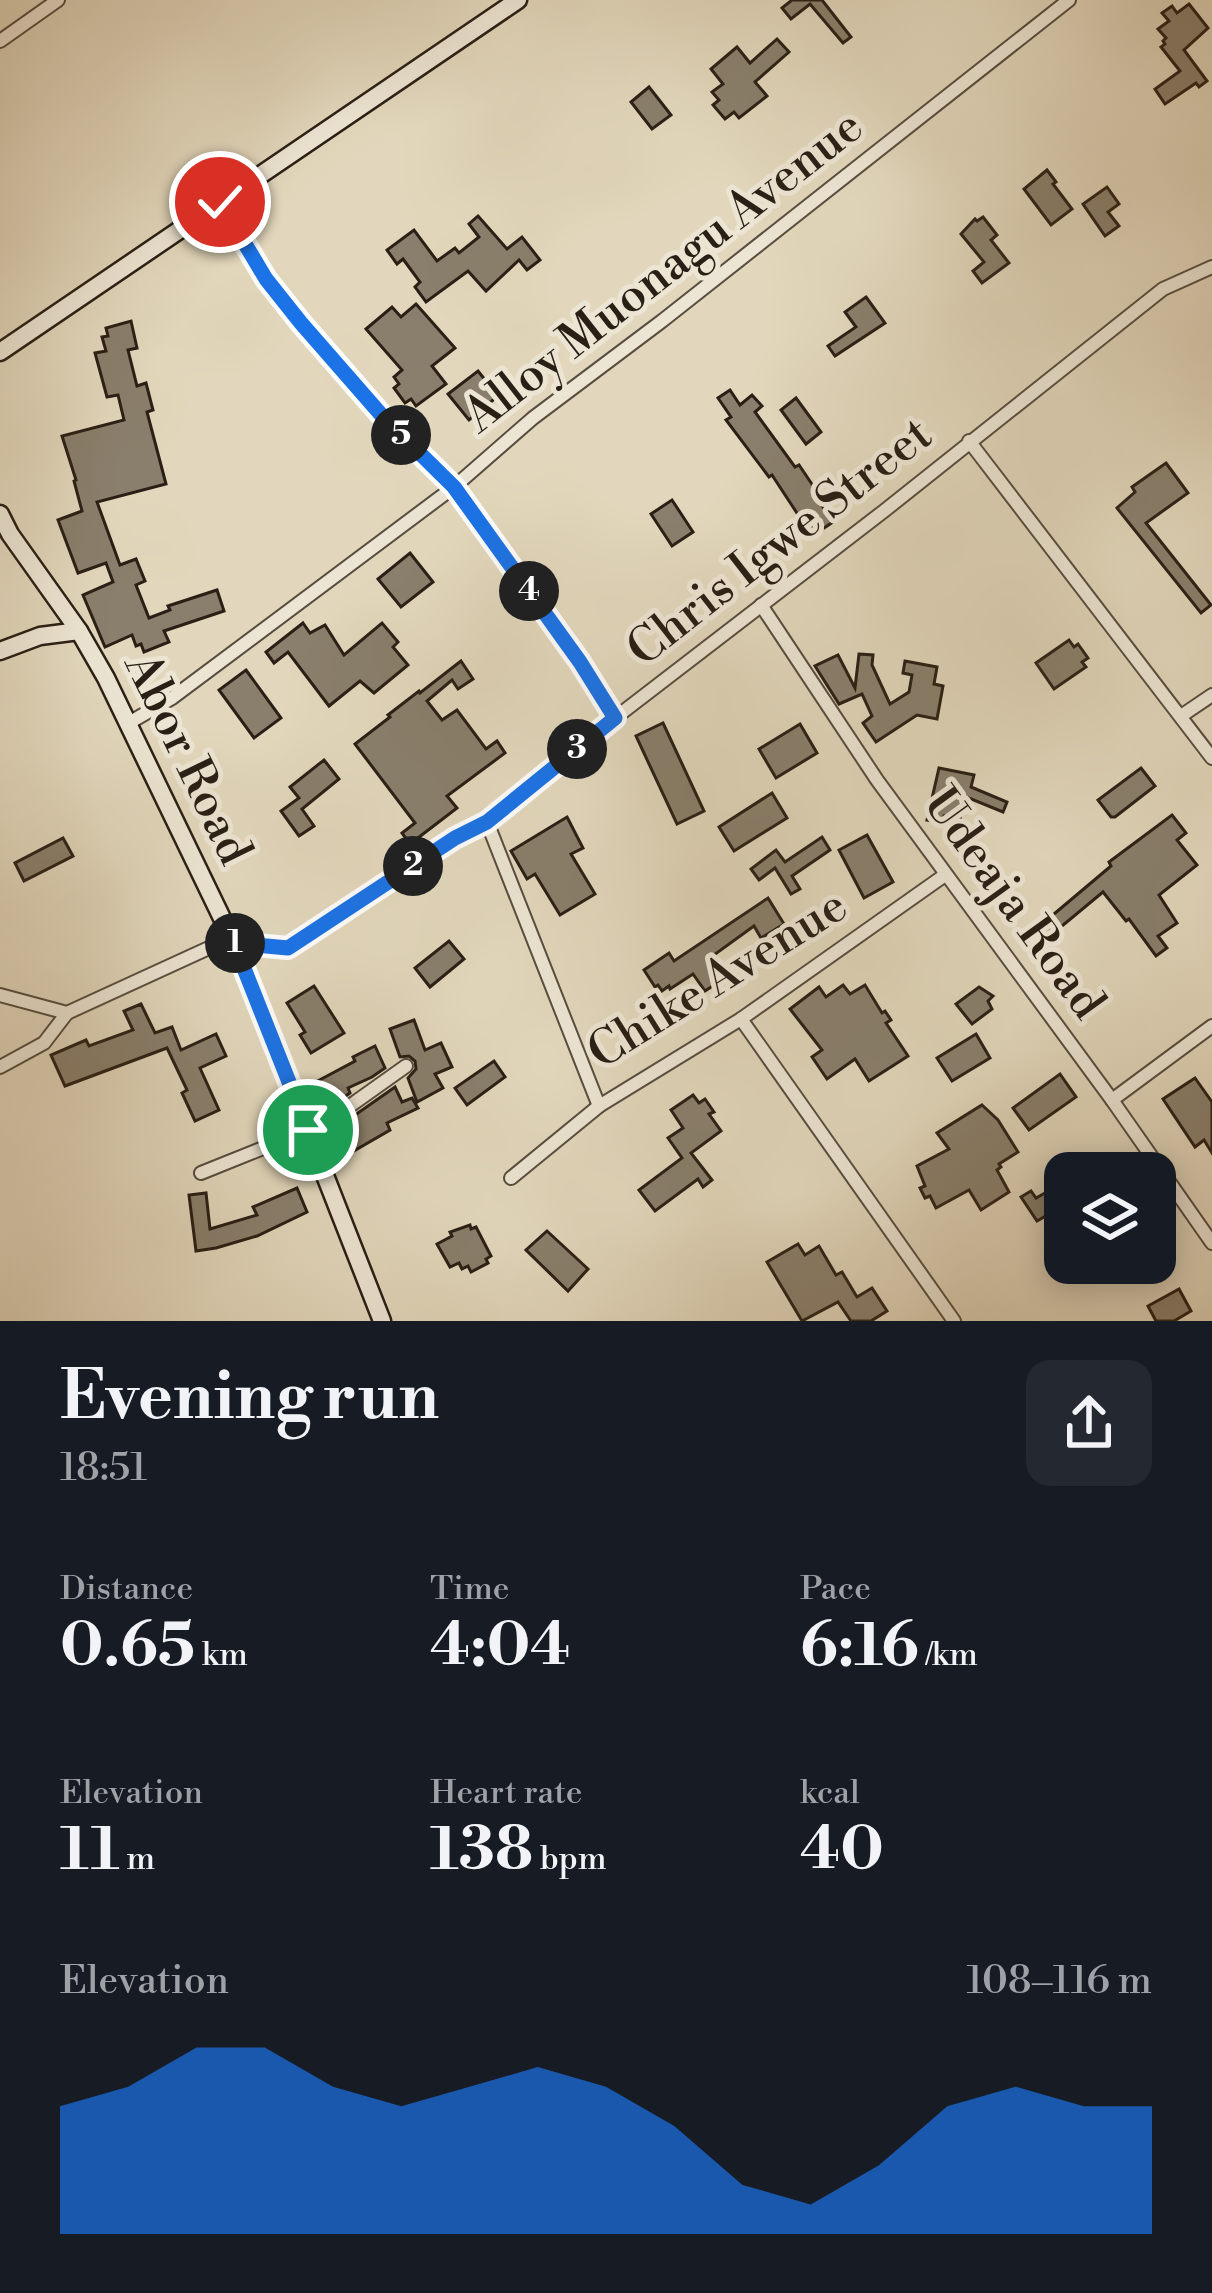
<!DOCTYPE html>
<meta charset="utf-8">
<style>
:root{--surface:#171b24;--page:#242831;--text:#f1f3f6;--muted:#9ea1a6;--accent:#1a73e8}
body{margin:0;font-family:"Libre Bodoni",serif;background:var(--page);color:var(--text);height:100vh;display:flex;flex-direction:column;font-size:45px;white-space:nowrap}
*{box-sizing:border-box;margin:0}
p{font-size:39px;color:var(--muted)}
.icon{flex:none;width:66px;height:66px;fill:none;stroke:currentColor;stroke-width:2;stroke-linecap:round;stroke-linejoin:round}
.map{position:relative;height:1321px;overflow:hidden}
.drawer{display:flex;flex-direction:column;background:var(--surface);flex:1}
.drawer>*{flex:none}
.fabs{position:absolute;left:1044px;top:1152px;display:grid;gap:24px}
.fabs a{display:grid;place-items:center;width:132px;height:132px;border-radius:24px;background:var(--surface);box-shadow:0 6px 30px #0003;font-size:60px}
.pin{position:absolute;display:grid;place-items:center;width:102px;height:102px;color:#fff;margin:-51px;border:6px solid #fff;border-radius:50%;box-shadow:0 3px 12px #0007}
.km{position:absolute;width:60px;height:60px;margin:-30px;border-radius:50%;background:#222;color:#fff;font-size:33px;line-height:60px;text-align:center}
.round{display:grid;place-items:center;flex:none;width:126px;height:126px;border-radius:24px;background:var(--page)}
.overview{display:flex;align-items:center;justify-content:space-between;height:204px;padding:0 60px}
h1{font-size:66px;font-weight:700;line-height:90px}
.stats{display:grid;grid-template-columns:repeat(3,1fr);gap:18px;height:204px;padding:12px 60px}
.stats div{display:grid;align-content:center}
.stats b{font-size:60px;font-weight:700}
.stats small{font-size:33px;font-weight:400}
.stats p{font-size:33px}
.chart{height:336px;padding:24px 60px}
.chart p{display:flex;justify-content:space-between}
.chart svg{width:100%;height:216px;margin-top:12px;fill:var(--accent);opacity:.7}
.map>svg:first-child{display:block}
</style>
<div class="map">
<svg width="1212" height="1321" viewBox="0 0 1212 1321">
<rect width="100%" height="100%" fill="#e2d7bc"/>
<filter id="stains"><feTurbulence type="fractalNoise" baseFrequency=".00167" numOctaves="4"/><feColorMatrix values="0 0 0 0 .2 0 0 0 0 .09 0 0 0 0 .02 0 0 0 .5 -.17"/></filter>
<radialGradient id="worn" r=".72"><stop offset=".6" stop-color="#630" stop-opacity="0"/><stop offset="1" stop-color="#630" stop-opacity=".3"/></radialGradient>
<g fill="#897f6c" stroke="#291f15" stroke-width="3">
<polygon points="792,0 822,0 851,37 843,43 810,4 791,19 782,8"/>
<polygon points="1189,4 1208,28 1184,50 1207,81 1199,87 1196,83 1165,104 1155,89 1180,71 1161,47 1165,44 1163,41 1166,38 1158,29 1169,21 1162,13 1172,6 1177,13"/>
<polygon points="777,39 789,52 755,82 767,96 739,118 734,112 725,119 713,105 719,100 712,92 723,84 711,69 737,47 750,63"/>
<polygon points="649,87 671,115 652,129 631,102"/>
<polygon points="1047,170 1056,182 1053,184 1072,209 1051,225 1024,189"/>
<polygon points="1107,187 1119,204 1108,212 1119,226 1105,236 1083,204"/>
<polygon points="478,216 507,249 522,237 540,260 527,270 519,260 486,291 468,271 426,302 415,287 420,282 403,259 397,264 387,250 414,230 437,261 455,248 459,253 479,237 469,224"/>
<polygon points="983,217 997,235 991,240 1009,263 982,283 973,271 984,262 961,234 975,219 977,221"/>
<polygon points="866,297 885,323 835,356 828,346 856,327 845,312"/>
<polygon points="416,304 455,348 432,366 446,384 416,406 411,399 405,403 394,388 399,384 394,377 402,370 366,329 392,307 401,317"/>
<polygon points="131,321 137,348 128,350 137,386 146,383 153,410 147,412 166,484 97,502 120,565 136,559 145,581 136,585 149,618 170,610 168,606 217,590 224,611 164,631 169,642 144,652 141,644 136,646 132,635 105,647 83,595 113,582 106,563 78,573 58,520 82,511 74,481 76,480 62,436 124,420 118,395 107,397 95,353 106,351 102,337 108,336 106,328"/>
<polygon points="478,371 498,396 469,420 448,394"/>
<polygon points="730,390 740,405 752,395 762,406 755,412 795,467 799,465 824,502 821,504 833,522 812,536 772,475 769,477 726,420 731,417 718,398"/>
<polygon points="796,398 821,432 806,444 781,410"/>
<polygon points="1166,463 1188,493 1146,523 1211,605 1201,613 1117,508 1135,492 1132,487"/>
<polygon points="672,500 693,532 672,546 651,514"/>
<polygon points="410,553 433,582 401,607 378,579"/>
<polygon points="303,623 310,633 325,625 344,655 382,623 398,642 393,647 408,665 374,693 360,681 329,706 288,652 274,663 266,652"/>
<polygon points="1069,640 1074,647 1078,644 1088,658 1082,662 1086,667 1054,689 1036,663"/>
<polygon points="859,654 873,655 872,665 890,704 909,692 912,675 903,673 905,661 937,667 934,684 943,686 937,719 917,715 876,742 863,723 872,716 862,694 839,704 815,666 838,655 855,688"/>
<polygon points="461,661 473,679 458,689 452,680 427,701 442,720 457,710 486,749 497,741 505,753 447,796 457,808 410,844 402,833 415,823 355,744 390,717 388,715 419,691 420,693"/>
<polygon points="246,670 281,718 254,738 219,690"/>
<polygon points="663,723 704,811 677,824 636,736"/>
<polygon points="800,724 817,753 776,778 759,749"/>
<polygon points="324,760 339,779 302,809 314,826 299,836 281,811 299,798 290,787"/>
<polygon points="939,768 974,775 971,787 1007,802 1003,812 969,798 966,810 962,809 960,819 944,816 942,823 927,820"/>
<polygon points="1141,768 1155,786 1115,817 1111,817 1098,800"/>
<polygon points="772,793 787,818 734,851 719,827"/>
<polygon points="1172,815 1186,833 1177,840 1197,865 1159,895 1177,923 1158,936 1167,948 1156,956 1129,919 1126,921 1103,892 1044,941 1035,930 1111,866 1109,862"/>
<polygon points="567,817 583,848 571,854 595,894 560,915 535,874 527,879 511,851"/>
<polygon points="867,835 893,882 864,898 839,850"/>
<polygon points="822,837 830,850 792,876 800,889 791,894 775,868 759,880 751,869 776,850 785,862"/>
<polygon points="63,838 73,856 24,881 15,863"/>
<polygon points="768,898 784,924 761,938 754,926 711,957 725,978 705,991 693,974 670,989 669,986 662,991 658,985 655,987 644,970 669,953 674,961"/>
<polygon points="449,941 464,959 430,987 415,968"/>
<polygon points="843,985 850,994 865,985 882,1013 885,1011 891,1020 886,1023 908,1056 869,1081 855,1059 827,1079 812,1057 822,1050 790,1009 819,987 826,997"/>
<polygon points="314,986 344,1033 311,1053 300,1035 305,1032 287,1003"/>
<polygon points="979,987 993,996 988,1001 992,1009 972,1024 956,1004"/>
<polygon points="141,1004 155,1033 172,1027 181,1050 216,1034 226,1056 200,1068 219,1110 195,1121 182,1093 187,1090 167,1048 65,1086 51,1055 86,1040 89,1046 133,1030 124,1011"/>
<polygon points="414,1020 425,1050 441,1043 452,1067 435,1074 443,1088 417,1102 408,1078 416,1069 415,1061 409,1056 400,1057 390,1029"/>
<polygon points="976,1034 990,1058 952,1081 937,1058"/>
<polygon points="375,1046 385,1068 372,1077 348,1088 350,1093 326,1110 312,1084 355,1061 353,1057"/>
<polygon points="494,1061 505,1077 467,1105 455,1088"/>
<polygon points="1060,1074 1076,1097 1029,1130 1013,1108"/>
<polygon points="1195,1078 1212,1102 1212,1153 1204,1140 1195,1147 1163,1099"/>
<polygon points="395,1087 402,1102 412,1098 418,1108 387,1123 390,1130 340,1159 328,1134"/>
<polygon points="693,1095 699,1103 705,1099 714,1112 709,1114 721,1131 691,1153 712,1180 703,1187 698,1179 655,1211 639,1190 682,1158 668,1138 683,1128 671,1110"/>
<polygon points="982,1105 998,1120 1018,1152 999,1164 1001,1167 997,1170 1009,1192 981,1210 969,1190 936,1208 930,1196 925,1198 920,1188 925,1186 917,1166 949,1149 937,1133"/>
<polygon points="297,1188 307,1212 257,1236 216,1248 196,1251 189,1195 206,1193 210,1229 257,1215 253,1207"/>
<polygon points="1054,1188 1057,1194 1065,1190 1065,1231 1051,1213 1037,1221 1021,1197 1031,1191 1036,1198"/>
<polygon points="470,1225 471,1229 476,1227 491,1256 486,1259 488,1263 471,1272 468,1266 462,1269 459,1263 450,1267 437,1244 452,1236 450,1232"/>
<polygon points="547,1231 588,1269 568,1291 526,1250"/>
<polygon points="798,1244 805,1255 819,1246 836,1275 842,1272 857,1297 872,1288 887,1311 871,1321 851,1321 838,1302 802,1321 767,1262"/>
<polygon points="1179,1289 1191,1311 1174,1321 1156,1321 1148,1306"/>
</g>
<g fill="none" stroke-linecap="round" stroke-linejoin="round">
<g stroke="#574d3f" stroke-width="16">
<g id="street">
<polyline points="0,41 58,0"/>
<polyline points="221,202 266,279 301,323 384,418 454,487 580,662 615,718"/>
<polyline points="969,441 1212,758"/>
<polyline points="761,605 877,780 1112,1100 1212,1243"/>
<polyline points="1181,716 1212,695"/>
<polyline points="127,724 172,698 454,487 533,418 662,321 1069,0"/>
<polyline points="487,822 599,1106"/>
<polyline points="0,995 67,1013 211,947 234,943 288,948 455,838 487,822 615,718 884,511 1163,289 1212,267"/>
<polyline points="741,1019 954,1321"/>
<polyline points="0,1067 44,1043 67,1013"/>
<polyline points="1112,1100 1212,1026"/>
<polyline points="309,1135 406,1066"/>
<polyline points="201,1173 308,1130"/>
<polyline points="511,1178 599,1106 741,1019 945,875"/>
</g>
</g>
<g stroke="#291f15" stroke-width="21">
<g id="secondary">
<polyline points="0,352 518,0"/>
<polyline points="0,514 10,534 79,631 106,678 234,943 382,1321"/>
<polyline points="0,651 40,636 79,631"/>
</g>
</g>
<use href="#street" stroke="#ece5d3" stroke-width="12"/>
<use href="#secondary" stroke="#ece5d3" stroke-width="16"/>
</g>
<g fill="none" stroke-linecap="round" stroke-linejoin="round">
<g stroke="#fff" stroke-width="24">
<polyline id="route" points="220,202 266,279 301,323 384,418 454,487 580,662 615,718 487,822 455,838 288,948 234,943 308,1130"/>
</g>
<use href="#route" stroke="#1a73e8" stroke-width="15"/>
</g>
<g text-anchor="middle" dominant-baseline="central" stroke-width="10" stroke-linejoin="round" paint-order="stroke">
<g font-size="48" fill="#291f15" stroke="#ece5d3">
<text transform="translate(664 272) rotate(-38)">Alloy Muonagu Avenue</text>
<text transform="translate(780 543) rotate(-38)">Chris Igwe Street</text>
<text transform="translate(187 759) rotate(64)">Abor Road</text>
<text transform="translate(1013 904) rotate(54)">Udeaja Road</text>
<text transform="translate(718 980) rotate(-32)">Chike Avenue</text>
</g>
</g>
<rect width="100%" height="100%" filter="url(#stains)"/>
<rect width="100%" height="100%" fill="url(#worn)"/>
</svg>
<div class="fabs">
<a><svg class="icon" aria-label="layers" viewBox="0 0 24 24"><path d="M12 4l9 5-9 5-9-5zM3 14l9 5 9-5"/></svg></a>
</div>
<div class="pin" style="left:308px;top:1130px;background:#1e9e55"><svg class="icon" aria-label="arrive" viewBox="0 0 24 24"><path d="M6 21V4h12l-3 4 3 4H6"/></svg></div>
<div class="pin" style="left:220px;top:202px;background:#d93025"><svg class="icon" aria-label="check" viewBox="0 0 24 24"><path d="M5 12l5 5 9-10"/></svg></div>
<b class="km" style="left:235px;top:943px">1</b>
<b class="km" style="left:413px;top:866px">2</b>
<b class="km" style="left:577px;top:749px">3</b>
<b class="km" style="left:529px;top:591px">4</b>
<b class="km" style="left:401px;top:435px">5</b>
</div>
<section class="drawer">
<div class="overview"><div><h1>Evening run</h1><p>18:51</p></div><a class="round"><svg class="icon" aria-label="share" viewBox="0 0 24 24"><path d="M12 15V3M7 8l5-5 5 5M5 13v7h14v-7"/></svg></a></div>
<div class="stats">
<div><p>Distance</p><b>0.65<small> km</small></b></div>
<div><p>Time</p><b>4:04</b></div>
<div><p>Pace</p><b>6:16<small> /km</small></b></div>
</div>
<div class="stats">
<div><p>Elevation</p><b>11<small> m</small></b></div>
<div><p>Heart rate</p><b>138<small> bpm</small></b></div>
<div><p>kcal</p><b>40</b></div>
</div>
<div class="chart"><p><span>Elevation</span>108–116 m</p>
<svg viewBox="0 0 160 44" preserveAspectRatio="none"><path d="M0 44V18L10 14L20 6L30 6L40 14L50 18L60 14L70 10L80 14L90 22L100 34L110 38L120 30L130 18L140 14L150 18L160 18V44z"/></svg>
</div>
</section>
